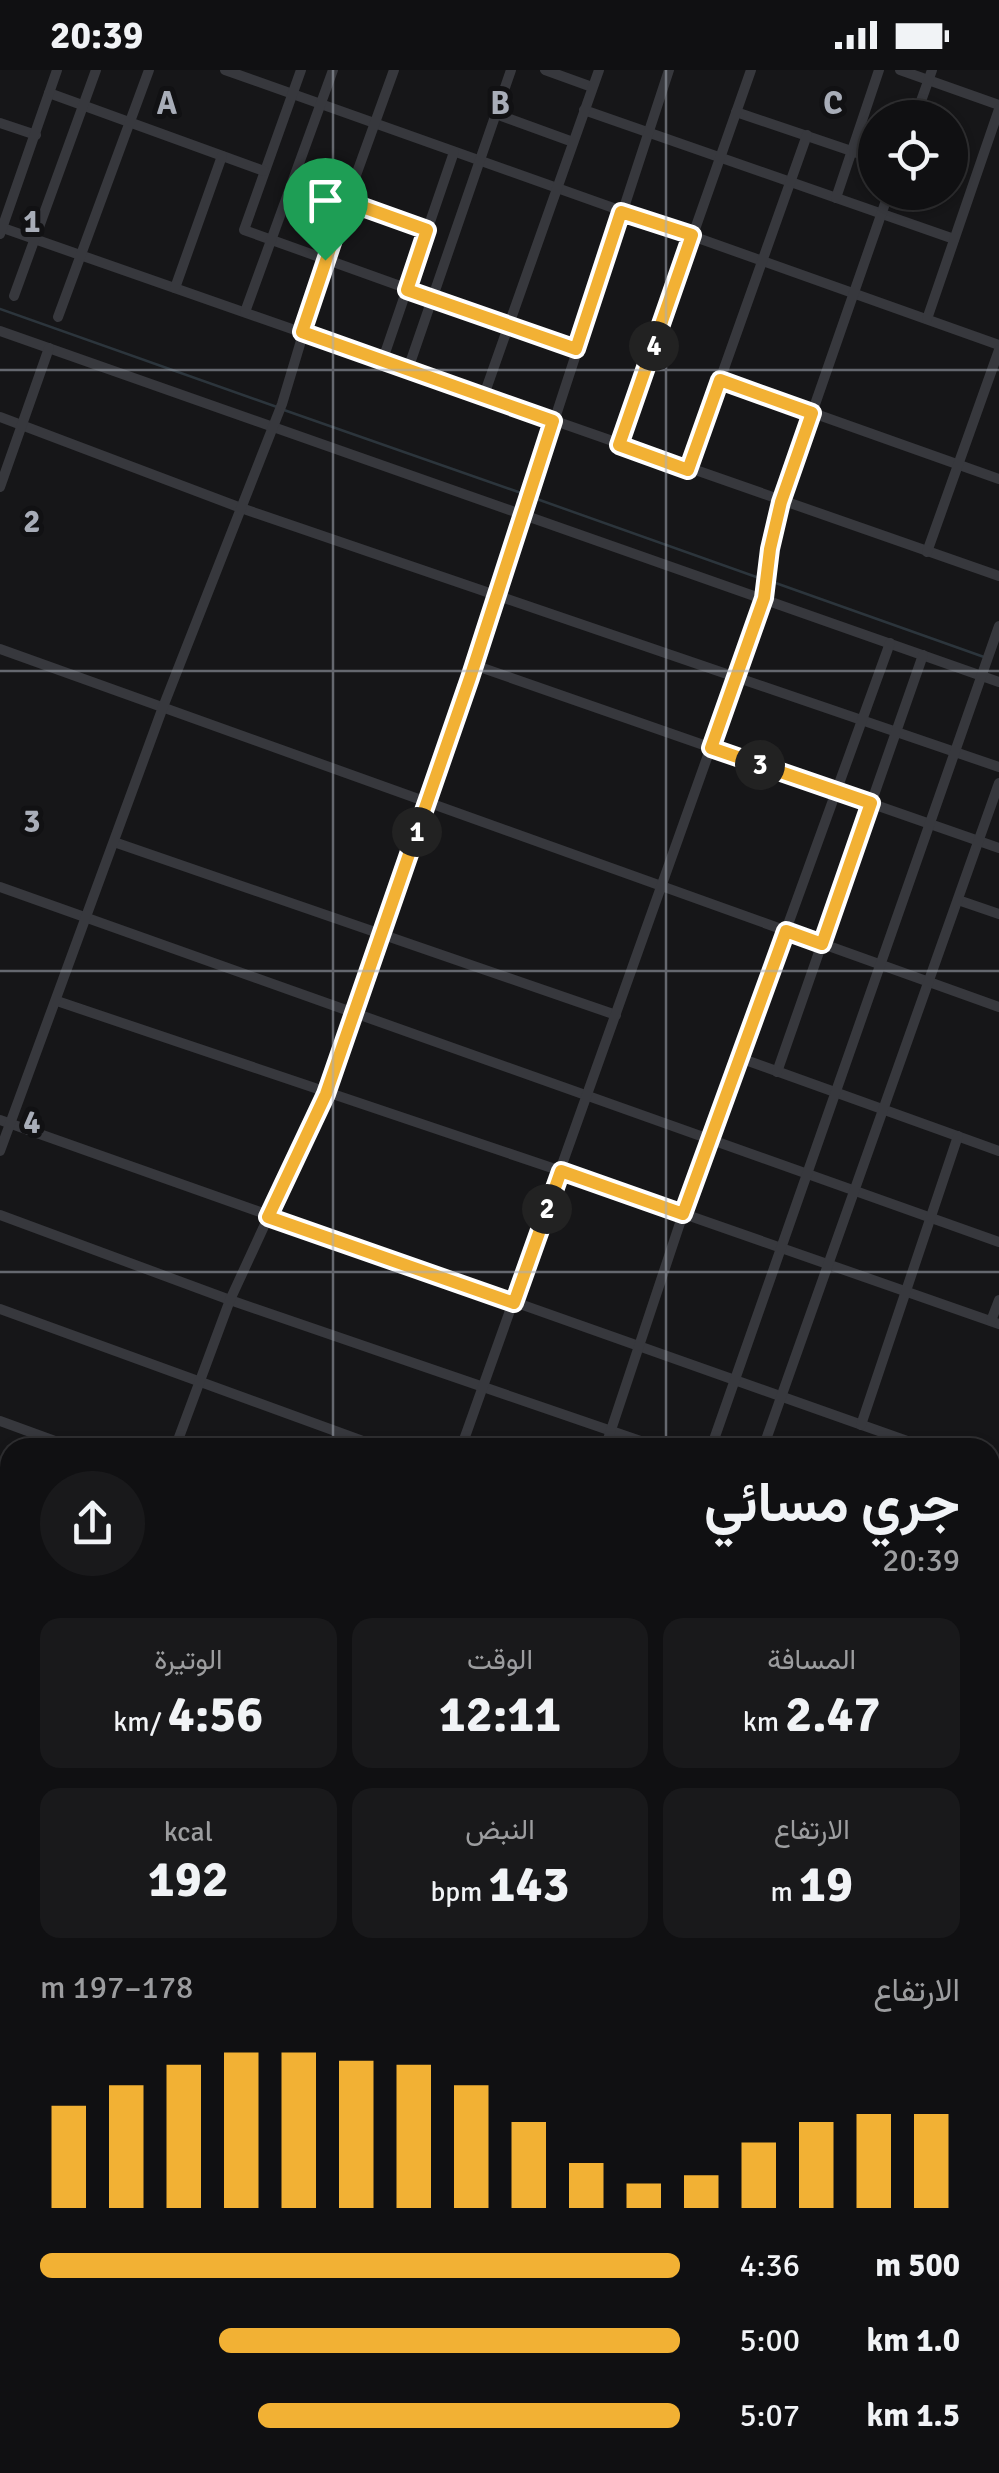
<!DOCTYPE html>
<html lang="ar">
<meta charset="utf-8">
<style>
:root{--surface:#101012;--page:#19191b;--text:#f1f3f6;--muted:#9c9d9f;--line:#303032;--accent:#f2b134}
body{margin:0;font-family:Signika,Vazirmatn,sans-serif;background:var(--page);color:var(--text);direction:rtl;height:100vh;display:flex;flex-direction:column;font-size:38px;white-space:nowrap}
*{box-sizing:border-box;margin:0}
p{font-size:32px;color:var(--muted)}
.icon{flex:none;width:55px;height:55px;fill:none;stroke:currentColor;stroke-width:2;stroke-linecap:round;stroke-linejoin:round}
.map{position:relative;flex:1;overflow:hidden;direction:ltr}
.panel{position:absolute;left:0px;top:1368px;width:1000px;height:1038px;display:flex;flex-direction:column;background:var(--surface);border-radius:30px 30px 0 0;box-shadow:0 2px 8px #0004,0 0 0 2px var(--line);direction:rtl}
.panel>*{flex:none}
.buttons{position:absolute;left:858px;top:30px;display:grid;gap:20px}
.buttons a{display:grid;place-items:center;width:110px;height:110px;border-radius:50%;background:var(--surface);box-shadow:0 2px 8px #0004,0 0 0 2px var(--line);font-size:50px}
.pin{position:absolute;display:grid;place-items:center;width:85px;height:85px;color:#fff;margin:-102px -42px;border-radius:50% 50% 50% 0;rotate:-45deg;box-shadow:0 0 10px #0007}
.pin .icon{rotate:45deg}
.km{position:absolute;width:50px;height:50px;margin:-25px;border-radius:50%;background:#222;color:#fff;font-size:28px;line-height:50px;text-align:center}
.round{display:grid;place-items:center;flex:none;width:105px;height:105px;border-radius:52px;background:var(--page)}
.head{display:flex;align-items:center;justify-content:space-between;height:170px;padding:0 40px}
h1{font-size:55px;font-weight:700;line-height:75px}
.stats{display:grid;grid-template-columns:repeat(3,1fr);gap:15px;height:170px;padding:10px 40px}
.stats div{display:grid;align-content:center;border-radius:20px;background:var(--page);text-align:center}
.stats b{font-size:50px;font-weight:700}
.stats small{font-size:28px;font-weight:400}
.stats p{font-size:28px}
.chart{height:280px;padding:20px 40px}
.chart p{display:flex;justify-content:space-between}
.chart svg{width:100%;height:180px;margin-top:10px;stroke:var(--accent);stroke-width:6}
ul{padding:0 40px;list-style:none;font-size:32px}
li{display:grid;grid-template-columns:160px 120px 1fr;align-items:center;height:75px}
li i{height:25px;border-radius:12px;background:var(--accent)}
.status{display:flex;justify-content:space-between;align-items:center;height:70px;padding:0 50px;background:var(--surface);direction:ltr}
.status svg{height:28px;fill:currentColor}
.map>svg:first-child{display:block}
</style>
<div class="status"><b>20:39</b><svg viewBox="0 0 49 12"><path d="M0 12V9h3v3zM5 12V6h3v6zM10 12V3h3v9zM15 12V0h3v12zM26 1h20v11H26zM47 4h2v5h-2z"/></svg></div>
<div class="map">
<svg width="999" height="2403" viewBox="0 0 999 2403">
<rect width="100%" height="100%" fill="#161618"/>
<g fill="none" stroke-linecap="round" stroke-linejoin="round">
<g stroke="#2c353c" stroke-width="2.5">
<polyline points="0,239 277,337"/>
<polyline points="284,340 527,425"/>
<polyline points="534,428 762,509"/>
<polyline points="770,511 984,587"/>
</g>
<g stroke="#37383d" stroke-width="10">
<polyline points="225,0 999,275"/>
<polyline points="301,0 244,160 576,279"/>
<polyline points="545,0 592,17"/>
<polyline points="900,0 999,35"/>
<polyline points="49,23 264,101"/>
<polyline points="584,40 954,169"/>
<polyline points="736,42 875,89"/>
<polyline points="496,44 573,72"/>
<polyline points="915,48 932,0"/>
<polyline points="0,53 36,65"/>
<polyline points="836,128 879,0"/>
<polyline points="346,131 427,160"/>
<polyline points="0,157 999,506"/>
<polyline points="0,164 57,0"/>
<polyline points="175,218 222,86"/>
<polyline points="14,226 96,0"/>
<polyline points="245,242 333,0"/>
<polyline points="58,247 149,0"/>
<polyline points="927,249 999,39"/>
<polyline points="0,261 999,612"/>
<polyline points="383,289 454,82"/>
<polyline points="408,299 511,0"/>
<polyline points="720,310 999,409"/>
<polyline points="484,325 599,0"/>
<polyline points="0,347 241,438 999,697"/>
<polyline points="619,375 751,0"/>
<polyline points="688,400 807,65"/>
<polyline points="0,417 49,278"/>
<polyline points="927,482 999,280"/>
<polyline points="0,579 999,937"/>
<polyline points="474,595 999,778"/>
<polyline points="114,772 616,945"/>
<polyline points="0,817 999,1172"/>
<polyline points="958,830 999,844"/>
<polyline points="57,931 561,1101 999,1254"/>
<polyline points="740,988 999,1081"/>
<polyline points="777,1002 923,585"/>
<polyline points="0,1050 927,1378"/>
<polyline points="0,1081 163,637 282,334 325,191 394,0"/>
<polyline points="0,1145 230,1230 661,1378"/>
<polyline points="0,1239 382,1378"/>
<polyline points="991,1251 999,1230"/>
<polyline points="0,1351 74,1378"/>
<polyline points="861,1355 958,1066"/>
<polyline points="175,1378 230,1230 325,1024 470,608 669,0"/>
<polyline points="461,1378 764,528 770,479 781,432 889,122"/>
<polyline points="605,1378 683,1144 890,573"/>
<polyline points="711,1378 999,556"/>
<polyline points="763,1378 999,713"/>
<polyline points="990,1399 999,1402"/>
<polyline points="990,1441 999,1415"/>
<polyline points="0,1471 10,1475"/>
<polyline points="990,1493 999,1496"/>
<polyline points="990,1591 999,1594"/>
<polyline points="0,1624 10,1628"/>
<polyline points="990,1667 999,1670"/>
<polyline points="0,1708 10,1712"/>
<polyline points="0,1801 10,1805"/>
<polyline points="990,1820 999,1823"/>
<polyline points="0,1888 10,1858"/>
<polyline points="990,1972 999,1975"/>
<polyline points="990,2055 999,2058"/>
<polyline points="990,2149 999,2152"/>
<polyline points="0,2154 10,2157"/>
<polyline points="0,2188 10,2204"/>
<polyline points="990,2199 999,2176"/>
<polyline points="0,2232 10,2236"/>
<polyline points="444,2395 468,2403"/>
<polyline points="647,2395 662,2403"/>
<polyline points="39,2403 43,2395"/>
<polyline points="244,2403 247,2395"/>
</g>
<g stroke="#45474d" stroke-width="14">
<polyline points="0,2054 10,2057"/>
<polyline points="977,2395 999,2403"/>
</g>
</g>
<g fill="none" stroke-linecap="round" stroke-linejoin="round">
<g stroke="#fff" stroke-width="20">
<polygon id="route" points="346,131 427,160 407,220 576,279 621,142 692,165 619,375 688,400 720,310 812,343 781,432 770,479 764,528 711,678 871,733 822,874 786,861 683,1144 561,1101 514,1233 268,1147 326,1024 470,608 553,351 302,262"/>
</g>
<use href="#route" stroke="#f2b134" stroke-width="12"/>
</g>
<path fill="none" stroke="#a8adb8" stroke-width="2.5" stroke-opacity="0.55" d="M 333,0 L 333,1378M 666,0 L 666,1378M 0,300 L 999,300M 0,601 L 999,601M 0,901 L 999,901M 0,1202 L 999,1202M 0,1502 L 10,1502M 990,1502 L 999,1502M 0,1802 L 10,1802M 990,1802 L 999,1802M 0,2103 L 10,2103M 990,2103 L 999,2103M 333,2395 L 333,2403M 666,2395 L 666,2403"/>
<g font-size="32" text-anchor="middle" font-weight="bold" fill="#a8adb8" stroke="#111113" stroke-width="10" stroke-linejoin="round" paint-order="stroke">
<text x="167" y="44">A</text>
<text x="500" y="44">B</text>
<text x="833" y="44">C</text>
<text x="32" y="162">1</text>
<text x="32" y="462">2</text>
<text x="32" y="762">3</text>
<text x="32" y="1063">4</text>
</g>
</svg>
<div class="buttons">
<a><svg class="icon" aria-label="locate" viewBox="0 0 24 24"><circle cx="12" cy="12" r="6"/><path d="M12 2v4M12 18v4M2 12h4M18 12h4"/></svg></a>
</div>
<div class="pin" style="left:325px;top:190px;background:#1e9e55"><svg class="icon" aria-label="arrive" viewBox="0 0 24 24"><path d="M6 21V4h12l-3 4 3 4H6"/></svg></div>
<b class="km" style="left:417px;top:762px">1</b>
<b class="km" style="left:547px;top:1139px">2</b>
<b class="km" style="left:760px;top:695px">3</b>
<b class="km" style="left:654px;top:276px">4</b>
<section class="panel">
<div class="head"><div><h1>جري مسائي</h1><p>20:39</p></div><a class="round"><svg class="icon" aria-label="share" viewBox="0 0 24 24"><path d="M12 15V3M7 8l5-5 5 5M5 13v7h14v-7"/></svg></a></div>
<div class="stats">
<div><p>المسافة</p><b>2.47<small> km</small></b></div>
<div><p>الوقت</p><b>12:11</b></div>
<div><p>الوتيرة</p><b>4:56<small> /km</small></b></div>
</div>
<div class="stats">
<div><p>الارتفاع</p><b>19<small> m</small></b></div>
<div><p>النبض</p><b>143<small> bpm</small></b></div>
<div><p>kcal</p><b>192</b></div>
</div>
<div class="chart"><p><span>الارتفاع</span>178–197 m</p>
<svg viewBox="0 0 160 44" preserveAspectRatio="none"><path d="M5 44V19M15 44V14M25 44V9M35 44V6M45 44V6M55 44V8M65 44V9M75 44V14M85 44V23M95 44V33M105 44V38M115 44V36M125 44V28M135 44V23M145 44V21M155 44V21"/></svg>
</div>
<ul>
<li><b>500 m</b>4:36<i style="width:100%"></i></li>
<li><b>1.0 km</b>5:00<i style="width:72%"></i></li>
<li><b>1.5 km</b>5:07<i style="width:66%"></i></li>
</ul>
</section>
</div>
